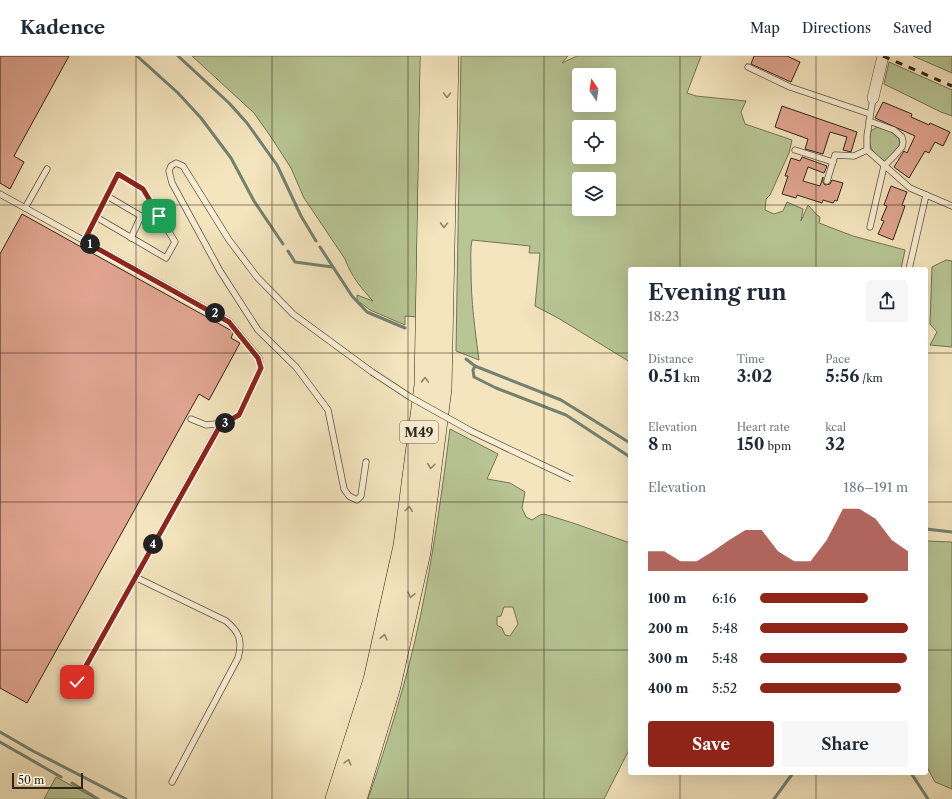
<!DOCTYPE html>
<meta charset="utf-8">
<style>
:root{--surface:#fff;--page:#f6f6f7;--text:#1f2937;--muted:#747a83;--line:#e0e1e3;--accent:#8f2418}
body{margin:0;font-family:"Libre Caslon Text",serif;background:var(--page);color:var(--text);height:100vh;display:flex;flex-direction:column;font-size:15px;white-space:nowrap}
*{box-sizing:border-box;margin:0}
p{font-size:13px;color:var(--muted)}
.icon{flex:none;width:22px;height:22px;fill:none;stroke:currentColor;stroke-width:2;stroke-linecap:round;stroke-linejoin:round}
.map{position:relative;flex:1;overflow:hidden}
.sheet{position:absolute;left:628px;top:211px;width:300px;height:508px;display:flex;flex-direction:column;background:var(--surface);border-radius:4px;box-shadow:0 4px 16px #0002}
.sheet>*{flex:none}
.needle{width:26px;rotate:347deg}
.buttons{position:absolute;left:572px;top:12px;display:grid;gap:8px}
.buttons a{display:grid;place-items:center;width:44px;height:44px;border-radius:4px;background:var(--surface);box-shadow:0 4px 16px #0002;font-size:20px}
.scale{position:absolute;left:12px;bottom:10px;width:71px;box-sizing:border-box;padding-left:4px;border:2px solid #31251a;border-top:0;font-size:11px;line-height:14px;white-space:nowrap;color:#31251a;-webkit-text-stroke:3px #f8eed5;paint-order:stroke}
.pin{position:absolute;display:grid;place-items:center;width:34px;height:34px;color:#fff;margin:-17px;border-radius:8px;box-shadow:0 2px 6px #0006}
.km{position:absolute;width:20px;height:20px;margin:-10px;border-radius:50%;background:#222;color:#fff;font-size:11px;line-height:20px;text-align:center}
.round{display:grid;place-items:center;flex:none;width:42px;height:42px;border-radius:4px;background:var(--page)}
.head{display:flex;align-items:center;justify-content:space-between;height:68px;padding:0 20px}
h1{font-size:22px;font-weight:800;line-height:30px}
.figures{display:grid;grid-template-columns:repeat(3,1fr);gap:6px;height:68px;padding:4px 20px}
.figures div{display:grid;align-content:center}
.figures b{font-size:17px;font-weight:800}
.figures small{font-size:11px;font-weight:400}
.figures p{font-size:11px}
.chart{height:112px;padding:8px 20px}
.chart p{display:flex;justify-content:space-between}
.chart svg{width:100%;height:72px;margin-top:4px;fill:var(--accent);opacity:.7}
.primary-button{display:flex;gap:8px;margin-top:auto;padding:8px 20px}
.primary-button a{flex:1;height:46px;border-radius:4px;background:var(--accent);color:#fff;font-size:16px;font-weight:800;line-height:46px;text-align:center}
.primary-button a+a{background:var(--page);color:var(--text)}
ul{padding:0 20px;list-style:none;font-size:13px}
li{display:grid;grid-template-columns:64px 48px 1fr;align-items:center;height:30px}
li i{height:10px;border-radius:5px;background:var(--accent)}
header{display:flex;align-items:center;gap:24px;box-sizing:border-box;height:56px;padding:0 20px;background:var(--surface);border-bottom:1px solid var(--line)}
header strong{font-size:19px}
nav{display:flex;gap:22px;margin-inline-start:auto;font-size:14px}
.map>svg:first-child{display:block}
</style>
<header>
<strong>Kadence</strong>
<nav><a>Map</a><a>Directions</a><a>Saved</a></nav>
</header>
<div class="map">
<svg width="952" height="743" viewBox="0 0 952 743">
<rect width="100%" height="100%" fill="#f4e5be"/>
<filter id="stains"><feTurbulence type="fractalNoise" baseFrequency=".005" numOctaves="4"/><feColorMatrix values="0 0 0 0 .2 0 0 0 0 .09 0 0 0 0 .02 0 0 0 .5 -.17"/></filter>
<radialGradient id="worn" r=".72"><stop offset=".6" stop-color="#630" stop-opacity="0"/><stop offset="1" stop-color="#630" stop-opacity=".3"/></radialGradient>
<g fill="#b8c594" stroke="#747557" fill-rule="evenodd">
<path d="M 192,0 L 422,0 L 418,261 L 405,260 L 405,269 L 370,254 L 357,244 L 357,239 L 373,245 C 361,232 351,220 345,203 L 304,142 L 291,112 L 271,81 L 254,57 Z"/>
<path d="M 461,0 L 568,0 L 562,7 L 577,0 L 701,0 L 687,37 L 696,40 L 746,45 L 741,56 L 745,68 L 792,84 L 789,97 L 770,139 L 766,143 L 765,154 L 774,158 L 783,155 L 787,146 L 803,153 L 801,165 L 808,149 L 817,159 L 820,161 L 819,167 L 853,180 L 905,194 L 901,213 L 630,213 L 630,306 L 558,262 L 535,250 L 540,197 L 529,197 L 530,190 L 472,184 C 470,194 471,204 471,215 C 471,245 475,274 479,304 L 456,295 ZM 579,19 L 609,19 L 609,49 L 579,49 ZM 579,71 L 609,71 L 609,101 L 579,101 ZM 579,123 L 609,123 L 609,153 L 579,153 Z"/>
<polygon points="913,0 952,0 952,17"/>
<polygon points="889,6 952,34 952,60 941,56 884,28"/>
<path d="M 877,71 C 887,73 903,78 899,90 C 897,96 890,101 886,105 L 884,105 C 872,96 867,91 871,75 Z"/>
<polygon points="946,204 952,205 952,291 930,289 937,276 930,268 932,211"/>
<path d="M 450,373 L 498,398 L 487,423 L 510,427 L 525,436 L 522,452 L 526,461 L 532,464 L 540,459 L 544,458 L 573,467 L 630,487 L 630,692 L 604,743 L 368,743 C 388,684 407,624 420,562 C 433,500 442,437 450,373 ZM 504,551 L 513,551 L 518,568 L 510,580 L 505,579 L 502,572 L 497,569 L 497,561 L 501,560 Z"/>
<polygon points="926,485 952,486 952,733 935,726 926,709"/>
<polygon points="56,721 96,743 44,743"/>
</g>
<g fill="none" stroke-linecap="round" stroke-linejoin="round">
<g stroke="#728271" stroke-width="3">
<polyline points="137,0 178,37 201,62 231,102 254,145 283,188"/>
<polyline points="178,0 229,47 247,67 277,109 301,160 316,185"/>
<polyline points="320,191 352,240 367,256 405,272"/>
<polyline points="288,195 295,206 332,211"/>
<polyline points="466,303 475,310 561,344 630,387"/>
<polyline points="475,310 473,314 474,321 496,332 566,359 630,401"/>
<polyline points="926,473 952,476"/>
<polyline points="0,676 33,695 126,743"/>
<polyline points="0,686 61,721"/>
<polyline points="911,717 928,743"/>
<polyline points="72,727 98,743"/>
<polyline points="774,743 793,717"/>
</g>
</g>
<g fill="#e1a591" stroke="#31251a">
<polygon points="0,0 69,0 14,100 24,106 10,133 0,127"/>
<polygon points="754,0 787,0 800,6 791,26 751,8"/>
<polygon points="883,46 912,58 911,61 929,69 930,67 950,76 943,90 935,86 929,97 925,95 909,122 894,111 904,95 907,97 915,80 875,62"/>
<polygon points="782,50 857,76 851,96 843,94 847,81 830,76 823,98 805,93 808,83 775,71"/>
<polygon points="802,101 827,110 824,117 808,111 803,125 820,130 823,121 823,126 825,129 830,128 832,124 843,127 837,145 835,144 833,147 823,144 822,147 797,139 796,142 782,138 788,120 785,120 791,102 800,105"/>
<polygon points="891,130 907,136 902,149 905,150 893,184 878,178 884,165 881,164 887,150 884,149"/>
<polygon points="22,158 232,275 233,277 231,282 240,287 209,344 199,338 27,647 0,632 0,198"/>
</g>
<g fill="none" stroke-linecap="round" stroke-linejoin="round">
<g stroke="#625543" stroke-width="7">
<g id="lane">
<polyline points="748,11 790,31 870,58"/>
<polyline points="873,42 867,80 867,94 910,132 952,150"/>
<polyline points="869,65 894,74 902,81 903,86 902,91 895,99 884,110 870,171"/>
<polyline points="795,94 833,106"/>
<polyline points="827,125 835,99 854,100 867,94"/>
<polyline points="0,138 229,265 259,302 261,312 239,359 225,367 206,369 191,363"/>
<polyline points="107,140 141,160 131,182"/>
<polyline points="25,152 47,113"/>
<polyline points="84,185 118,118 143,133 175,186 166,202 96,161"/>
<polyline points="909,213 926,139"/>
<polyline points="366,406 361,440 357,444 349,440 344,433 328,354 296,311 258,274 220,215 172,127 169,115 171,110 176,107 183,110 229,184 257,221 293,258 372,316"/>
<path d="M 135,521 L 226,565 C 239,576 243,584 238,602 L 172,726"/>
<polyline points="77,626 221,367"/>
</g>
</g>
<g stroke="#625543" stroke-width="12">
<polyline id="street" points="873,42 883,0"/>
</g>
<g stroke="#31251a" stroke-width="22">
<g id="highway">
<polyline points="336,743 374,624 404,490 425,329 431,0"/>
<polyline points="356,743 390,630 420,496 441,333 448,0"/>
</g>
</g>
<use href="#lane" stroke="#f8eed5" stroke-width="5.5"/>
<use href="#street" stroke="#f8eed5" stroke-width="11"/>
<use href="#highway" stroke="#f4e5be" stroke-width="21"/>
<polyline stroke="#31251a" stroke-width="3" stroke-dasharray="7 7" stroke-linecap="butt" points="883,0 952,30"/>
<g stroke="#625543" stroke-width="7" stroke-linecap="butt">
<polyline id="lane-bridge" points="372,316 410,341 471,375 572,423"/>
</g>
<use href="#lane-bridge" stroke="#f8eed5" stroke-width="5.5"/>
</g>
<defs><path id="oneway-chevron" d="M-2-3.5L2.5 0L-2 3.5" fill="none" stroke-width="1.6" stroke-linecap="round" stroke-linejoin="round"/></defs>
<g stroke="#92856c">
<use href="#oneway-chevron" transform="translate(447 39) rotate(91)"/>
<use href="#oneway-chevron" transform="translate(444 169) rotate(91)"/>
<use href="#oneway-chevron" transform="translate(425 324) rotate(-88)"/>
<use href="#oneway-chevron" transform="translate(431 410) rotate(97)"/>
<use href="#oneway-chevron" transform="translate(409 453) rotate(-83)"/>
<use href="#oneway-chevron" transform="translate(411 539) rotate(103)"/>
<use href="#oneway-chevron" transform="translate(384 581) rotate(-77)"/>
<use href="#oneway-chevron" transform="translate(348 706) rotate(-73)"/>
</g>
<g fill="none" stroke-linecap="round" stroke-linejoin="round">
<g stroke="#fff" stroke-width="8">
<polyline id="route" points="77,626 221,368 225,367 239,359 261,312 258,302 229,266 84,185 118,118 143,133 159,160"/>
</g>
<use href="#route" stroke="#8f2418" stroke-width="5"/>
</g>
<path fill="none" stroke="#31251a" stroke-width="1" stroke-opacity="0.55" d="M 136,0 L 136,743M 272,0 L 272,743M 408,0 L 408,743M 544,0 L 544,743M 680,0 L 680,213M 816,0 L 816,213M 0,149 L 579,149M 609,149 L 952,149M 0,297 L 630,297M 926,297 L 952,297M 0,446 L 630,446M 926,446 L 952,446M 0,594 L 630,594M 926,594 L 952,594M 680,717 L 680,743M 816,717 L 816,743"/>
<g text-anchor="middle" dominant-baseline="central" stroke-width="3" stroke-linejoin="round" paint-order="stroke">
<rect fill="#f8eed5" stroke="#6d6152" stroke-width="1" x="400" y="365" width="38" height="22" rx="3"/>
<g font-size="13" font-weight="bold" fill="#31251a">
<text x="419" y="376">M49</text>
</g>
</g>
<rect width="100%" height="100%" filter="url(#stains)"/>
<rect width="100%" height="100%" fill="url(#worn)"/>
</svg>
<div class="buttons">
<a><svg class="needle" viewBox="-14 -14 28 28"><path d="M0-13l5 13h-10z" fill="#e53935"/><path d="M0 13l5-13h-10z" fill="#747a83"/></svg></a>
<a><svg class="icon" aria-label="locate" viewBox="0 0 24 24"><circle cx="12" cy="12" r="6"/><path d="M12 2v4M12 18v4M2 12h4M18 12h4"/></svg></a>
<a><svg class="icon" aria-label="layers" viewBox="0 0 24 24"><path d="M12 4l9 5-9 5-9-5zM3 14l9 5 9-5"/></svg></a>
</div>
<div class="scale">50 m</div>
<div class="pin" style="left:159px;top:160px;background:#1e9e55"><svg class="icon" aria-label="arrive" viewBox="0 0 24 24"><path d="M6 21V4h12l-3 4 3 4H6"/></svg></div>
<div class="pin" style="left:77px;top:626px;background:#d93025"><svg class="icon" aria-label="check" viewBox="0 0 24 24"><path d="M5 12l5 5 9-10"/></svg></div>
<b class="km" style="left:90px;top:188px">1</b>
<b class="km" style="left:215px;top:257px">2</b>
<b class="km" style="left:225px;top:367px">3</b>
<b class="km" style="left:153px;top:488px">4</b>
<section class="sheet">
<div class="head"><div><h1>Evening run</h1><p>18:23</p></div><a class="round"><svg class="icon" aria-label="share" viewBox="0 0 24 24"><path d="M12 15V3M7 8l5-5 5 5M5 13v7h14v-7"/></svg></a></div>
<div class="figures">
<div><p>Distance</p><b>0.51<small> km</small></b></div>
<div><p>Time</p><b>3:02</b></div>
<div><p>Pace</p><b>5:56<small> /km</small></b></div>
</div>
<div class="figures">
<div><p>Elevation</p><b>8<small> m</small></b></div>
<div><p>Heart rate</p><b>150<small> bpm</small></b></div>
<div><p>kcal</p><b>32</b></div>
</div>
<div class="chart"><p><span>Elevation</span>186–191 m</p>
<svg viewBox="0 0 160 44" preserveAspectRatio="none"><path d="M0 44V32L10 32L20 38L30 38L40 32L50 25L60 19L70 19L80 32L90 38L100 38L110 25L120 6L130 6L140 12L150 25L160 32V44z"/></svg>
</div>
<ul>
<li><b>100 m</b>6:16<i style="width:73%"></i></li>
<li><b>200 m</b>5:48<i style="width:100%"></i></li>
<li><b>300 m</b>5:48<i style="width:99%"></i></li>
<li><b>400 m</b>5:52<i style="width:95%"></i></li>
</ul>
<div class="primary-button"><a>Save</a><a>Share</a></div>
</section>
</div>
